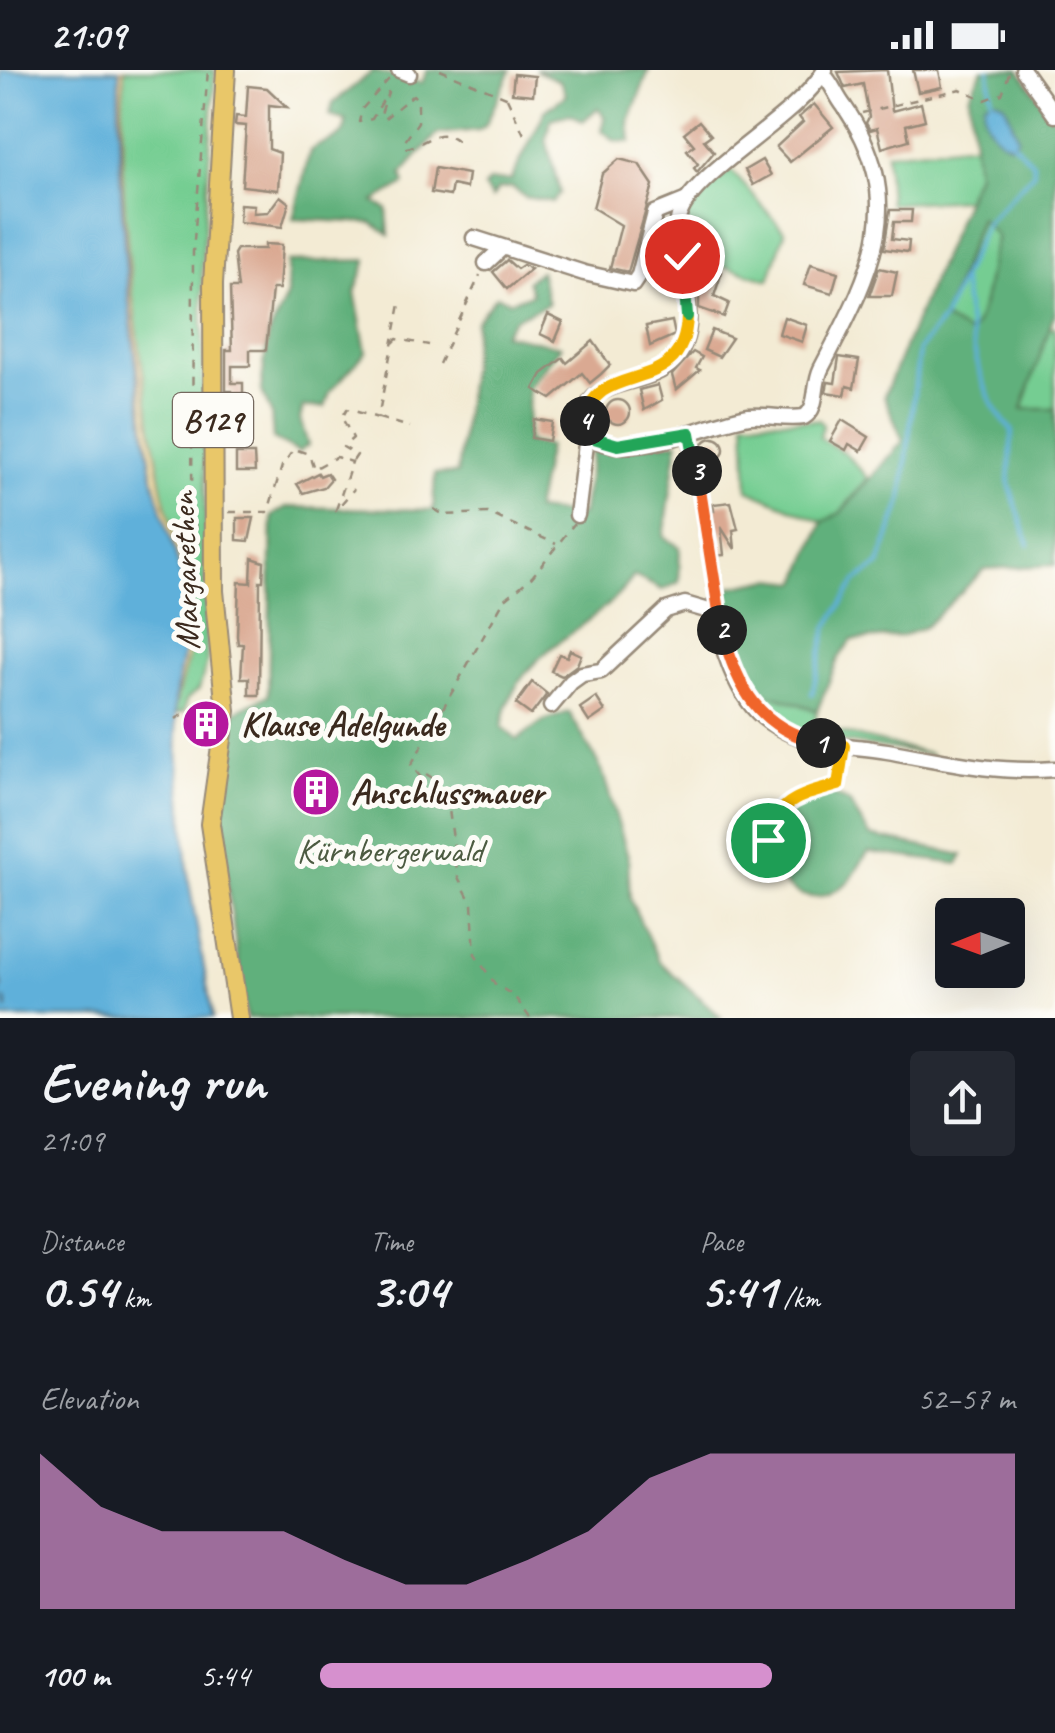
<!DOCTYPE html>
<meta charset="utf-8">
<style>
:root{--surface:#171b24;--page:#242831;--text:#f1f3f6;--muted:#9ea1a6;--accent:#d690ce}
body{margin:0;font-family:Caveat,sans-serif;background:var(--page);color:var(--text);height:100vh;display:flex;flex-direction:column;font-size:38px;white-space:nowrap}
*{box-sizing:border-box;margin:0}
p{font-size:32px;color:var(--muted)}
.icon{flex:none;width:55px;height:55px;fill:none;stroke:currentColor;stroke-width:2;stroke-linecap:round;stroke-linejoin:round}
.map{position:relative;height:948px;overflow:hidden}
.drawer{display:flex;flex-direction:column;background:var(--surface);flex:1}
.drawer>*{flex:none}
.needle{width:65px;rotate:269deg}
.fabs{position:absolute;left:935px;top:828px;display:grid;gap:20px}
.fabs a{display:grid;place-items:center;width:90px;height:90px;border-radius:10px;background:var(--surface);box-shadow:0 10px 40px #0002;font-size:50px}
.pin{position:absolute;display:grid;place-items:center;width:85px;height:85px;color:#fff;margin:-42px;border:5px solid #fff;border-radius:50%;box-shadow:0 2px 10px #0007}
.km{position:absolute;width:50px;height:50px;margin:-25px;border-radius:50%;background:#222;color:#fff;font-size:28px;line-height:50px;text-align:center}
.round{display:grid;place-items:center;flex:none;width:105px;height:105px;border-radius:10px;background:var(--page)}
.head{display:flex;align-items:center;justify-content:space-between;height:170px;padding:0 40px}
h1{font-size:55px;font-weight:600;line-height:75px}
.figures{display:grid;grid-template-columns:repeat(3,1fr);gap:15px;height:170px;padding:10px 40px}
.figures div{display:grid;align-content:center}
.figures b{font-size:50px;font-weight:600}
.figures small{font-size:28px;font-weight:400}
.figures p{font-size:28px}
.chart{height:280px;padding:20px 40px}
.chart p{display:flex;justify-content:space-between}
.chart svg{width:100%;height:180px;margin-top:10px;fill:var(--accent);opacity:.7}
ul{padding:0 40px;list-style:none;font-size:32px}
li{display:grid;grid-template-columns:160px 120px 1fr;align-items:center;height:75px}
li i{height:25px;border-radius:12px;background:var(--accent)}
.status{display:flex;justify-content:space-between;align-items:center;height:70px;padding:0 50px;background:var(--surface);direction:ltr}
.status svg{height:28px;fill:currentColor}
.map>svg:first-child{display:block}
</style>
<div class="status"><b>21:09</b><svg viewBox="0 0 49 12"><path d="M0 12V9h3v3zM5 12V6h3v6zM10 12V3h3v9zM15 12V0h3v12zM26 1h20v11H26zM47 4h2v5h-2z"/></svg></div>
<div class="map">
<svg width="1055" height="948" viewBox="0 0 1055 948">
<rect width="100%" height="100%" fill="#fdfcf7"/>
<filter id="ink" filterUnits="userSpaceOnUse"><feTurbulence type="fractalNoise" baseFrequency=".01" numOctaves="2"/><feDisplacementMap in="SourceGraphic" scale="20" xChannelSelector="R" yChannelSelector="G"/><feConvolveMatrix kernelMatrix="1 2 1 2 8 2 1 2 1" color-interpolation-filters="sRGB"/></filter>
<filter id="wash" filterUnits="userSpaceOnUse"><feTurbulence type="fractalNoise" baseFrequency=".0048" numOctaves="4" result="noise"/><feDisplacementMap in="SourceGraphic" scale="40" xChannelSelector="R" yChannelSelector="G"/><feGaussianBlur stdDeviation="2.25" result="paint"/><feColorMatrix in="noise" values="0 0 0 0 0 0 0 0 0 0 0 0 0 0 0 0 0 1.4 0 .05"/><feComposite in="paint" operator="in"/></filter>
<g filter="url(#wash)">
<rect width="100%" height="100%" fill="#f3ebd4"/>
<g fill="#75cd92" stroke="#587c58" stroke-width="2.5">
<path d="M 124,0 L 215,0 L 202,195 L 207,593 L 199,619 L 186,630 L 184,642 L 175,644 C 176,613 193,586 193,555 C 193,508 171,468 163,423 C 139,286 115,140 124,0 Z"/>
<polygon points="974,74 977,103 965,129 889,134 886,83"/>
<path d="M 731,100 L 785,162 L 769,210 L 689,185 C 677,135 693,128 731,100 Z"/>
<path d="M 981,148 L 997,166 C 986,197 988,238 971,265 L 943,249 Z"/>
<polygon points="1055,257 1055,339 1022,340 1048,258"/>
<polygon points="745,350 819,350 823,355 820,368 846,384 868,408 840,443 823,452 748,420"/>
<polygon points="729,580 752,616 817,641 814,656 932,685 803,666 757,637"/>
</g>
<g fill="#60b07c" stroke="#4e6d4d" stroke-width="2.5" fill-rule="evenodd">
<path d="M 427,0 L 511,0 L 485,56 L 479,60 L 437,64 L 402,104 L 405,114 L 374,132 L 387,139 L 389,165 L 372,153 L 293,149 L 310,81 C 323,68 346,74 346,50 L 330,45 L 333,33 L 373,1 L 422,13 Z"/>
<polygon points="535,0 649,0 629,52 631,72 615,71 602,60 605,49 598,38 583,51 570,44 551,49 546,69 560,123 553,132 525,127 512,117 498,119 492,128 484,117 489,111 511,110 545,41 566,25 560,11"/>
<path d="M 982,0 L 1019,0 L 1055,51 L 1055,242 L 1022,339 L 1055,339 L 1055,495 L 985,499 L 925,557 L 903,566 L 852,570 L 838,589 L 817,641 C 797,631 767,627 751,614 C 725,593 719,549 721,519 L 772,509 L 798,512 L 823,452 L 840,443 L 903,371 L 884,326 L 977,103 L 969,26 ZM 980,148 L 997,167 C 986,197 988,239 970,264 L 943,249 Z"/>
<polygon points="367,190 355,222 366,282 330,322 325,337 303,337 300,349 308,375 299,382 273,369 271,343 261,319 268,267 287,225 287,192"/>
<path d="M 540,201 L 548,234 L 515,248 L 503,264 L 561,276 L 529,317 L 527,372 L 548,376 L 535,440 L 582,445 L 593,375 L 678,372 L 664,467 L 680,477 L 679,512 L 663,520 L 634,506 C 596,562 514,577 502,657 L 517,670 L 543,651 L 569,642 L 602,700 L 628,786 L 630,829 L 659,891 L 722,948 L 246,948 L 218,748 L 234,642 L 268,625 L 272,446 L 286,437 L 433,440 L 435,404 L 457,404 L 476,251 L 496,226 L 511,231 L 532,224 L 527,211 Z"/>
<path d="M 827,721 L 849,732 L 870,766 L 963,785 L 958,794 L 869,782 C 860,791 856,806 847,813 C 778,870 724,733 827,721 Z"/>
</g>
<path fill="#eeda9e" stroke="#94825e" stroke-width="2.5" d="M 119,0 L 124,0 C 115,134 137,276 160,408 C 169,458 193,504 193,555 C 193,586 176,613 175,644 L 174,624 L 187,569 L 182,505 L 162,453 L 151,395 L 130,235 L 120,106 Z"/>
<g fill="#5fb0da" stroke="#4d6d7c" stroke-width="2.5">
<path d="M 0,0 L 119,0 C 117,132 129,267 151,397 C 160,445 182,491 187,538 C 191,575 173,608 175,644 L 189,812 L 213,948 L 0,948 Z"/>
<path d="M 996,29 L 1005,34 L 1018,67 L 1013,75 C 995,72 981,50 985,32 Z"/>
</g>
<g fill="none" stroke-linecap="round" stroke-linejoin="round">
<g stroke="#5fb0da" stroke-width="4">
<polyline points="989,0 992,33"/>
<path d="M 962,211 C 969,257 978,329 1012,360 L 1009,414 L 1029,475"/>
<polyline points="812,624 827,558 856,511 879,495 902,430 919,279 943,249 986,153 1034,102 1033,93 1012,72"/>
</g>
<polyline stroke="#485960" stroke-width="2.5" stroke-dasharray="12 10" stroke-linecap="butt" points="0,907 10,948"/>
</g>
<g id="blocks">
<g fill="#daa992">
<polygon points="887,0 892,41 921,33 925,50 906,55 909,70 882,78 877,58 870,60 866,53 869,47 863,14 845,18 838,2"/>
<polygon points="913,0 939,0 942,17 918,22"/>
<polygon points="514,4 535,6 533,25 512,23"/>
<polygon points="248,16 267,18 287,37 269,35 269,79 280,83 278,120 242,116 246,56 235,55 236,46 246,47"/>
<polygon points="814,34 833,57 790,92 776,77 803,52 799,47"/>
<polygon points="699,51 711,65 704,70 714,82 697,102 694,98 698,94 687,80 694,75 684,63"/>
<polygon points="619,89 639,94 653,115 628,202 610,198 621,155 593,138 602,104"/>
<polygon points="762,90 771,105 753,115 745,100"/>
<polygon points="435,98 468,104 466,118 452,115 450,126 431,123"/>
<polygon points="280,126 289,133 282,157 239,152 240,134 254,135 253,143 268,142"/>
<polygon points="890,140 912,140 911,152 894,152 893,160 892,169 909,171 908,182 884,179"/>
<polygon points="265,174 282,175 279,219 272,219 266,280 250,280 250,296 232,296 232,313 243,313 243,331 232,331 232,321 226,321 226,280 232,280 230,218 238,218 234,184 237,179 265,179"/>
<polygon points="507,190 517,199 523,195 531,199 507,219 493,202"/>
<polygon points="811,194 838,202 832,223 804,215"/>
<polygon points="710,197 722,202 714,226 729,233 724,247 699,238 699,217"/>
<polygon points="879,198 897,202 892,226 869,226"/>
<polygon points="548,245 563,252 555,271 540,264"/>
<polygon points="784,247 807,255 802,272 779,264"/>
<polygon points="672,251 675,265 650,276 646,256"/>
<polygon points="712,260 732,268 719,287 704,280"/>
<polygon points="593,271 610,295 601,304 590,313 582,303 551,329 534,319 542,304 563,288 567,293"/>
<polygon points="693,282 702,287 696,298 700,300 676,320 672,305"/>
<polygon points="839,287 859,290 854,318 847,316 845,325 826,322 828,312 835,313"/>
<polygon points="658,315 662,330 644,340 639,320"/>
<circle cx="618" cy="342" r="12"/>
<polygon points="534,349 552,352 549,371 531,368"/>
<polygon points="842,350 869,367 861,381 849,374 846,380 830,371"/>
<circle cx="713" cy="379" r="11"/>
<polygon points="236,384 254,384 255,402 236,402"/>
<polygon points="318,403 320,406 327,403 331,409 324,417 303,423 297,414"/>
<polygon points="731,432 738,459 733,460 735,479 721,457 724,485 709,486 709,441 714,441 713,434"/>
<polygon points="237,448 254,448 249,471 237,470"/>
<polygon points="252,488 264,492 263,511 260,511 259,625 249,625 249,608 241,608 243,574 238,574 237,566 239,512 251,513"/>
<polygon points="570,580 581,585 577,595 562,606 551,601 559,584 567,587"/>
<polygon points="532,612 547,624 531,645 516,634"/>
<polygon points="596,627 605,641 589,652 580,638"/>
</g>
</g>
</g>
<g filter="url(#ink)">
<use href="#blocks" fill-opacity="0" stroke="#978a79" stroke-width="2.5"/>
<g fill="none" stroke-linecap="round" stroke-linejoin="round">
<g stroke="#978a79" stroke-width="19">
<g id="minor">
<polyline points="399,0 409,4"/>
<polyline points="1023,0 1055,45"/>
<polyline points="474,168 584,203 633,214 639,205 655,143 687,130"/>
<polyline points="486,193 501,179"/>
<path d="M 587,366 C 573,302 646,321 673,291 C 711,249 665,181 680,143 C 696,100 795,50 825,0"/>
<polyline points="687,410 695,392 690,363"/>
<path d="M 577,445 L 587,366 C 635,394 700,354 749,346 C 767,344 785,350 804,347 C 819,338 813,315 821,299 C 870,204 911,134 844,36 C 836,26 832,13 823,4"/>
<path d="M 715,534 C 718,572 737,629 768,651 C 804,677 846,674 887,681 C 943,691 997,704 1055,699"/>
<polyline points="551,636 571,612 582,604 601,601 666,540 685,534 716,543"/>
</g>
</g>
<g stroke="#978a79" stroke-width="22">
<polyline id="major" points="226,0 213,214 214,521 226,641 210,754 239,948"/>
</g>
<g stroke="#978a79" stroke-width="2.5" stroke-dasharray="8 8" stroke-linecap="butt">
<polyline points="440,0 511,29"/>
<path d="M 389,9 L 362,39 L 359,52 L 372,49 L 388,22 L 381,44 L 384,49 L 413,25 L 418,30 L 418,52 L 405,71 L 406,78 C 426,75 438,55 457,71"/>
<polyline points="507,28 527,71"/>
<polyline points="862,43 960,19 985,30 1002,24 1010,1"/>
<polyline points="393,273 397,269 429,275"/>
<polyline points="439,294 480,205"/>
<polyline points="379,348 410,357"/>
<polyline points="353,391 357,385 343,377 353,368 342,348 347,339 378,348 401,229"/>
<polyline points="699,417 713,523"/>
<polyline points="434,439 444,445 488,443 556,474"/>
<polyline points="229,442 268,442 282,396 294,379 309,384 314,399 336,387 352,392 336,440 354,419"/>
<polyline points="199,474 192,440 193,182 208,0"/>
<polyline points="176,649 184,643"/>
<path d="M 770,791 C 758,737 797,726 838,715 L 843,686"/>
<polyline points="530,948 514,926 495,914 475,885 472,834 458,807 448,732 434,721 431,707 426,704 422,709 411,695 504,530 532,507 574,454"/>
</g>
<use href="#minor" stroke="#fff" stroke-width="14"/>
<use href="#major" stroke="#e9c769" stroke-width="18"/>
</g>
</g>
<g fill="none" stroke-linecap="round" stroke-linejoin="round" filter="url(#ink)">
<g stroke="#fff" stroke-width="20">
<path id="split-1" d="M 768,770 C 776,729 803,725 838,715 L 844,676 L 821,673"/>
</g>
<g stroke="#fff" stroke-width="20">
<path id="split-2" d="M 722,560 C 737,618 759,659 821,673"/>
</g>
<g stroke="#fff" stroke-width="20">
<polyline id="split-3" points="697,401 722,560"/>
</g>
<g stroke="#fff" stroke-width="20">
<polyline id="split-4" points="585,351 587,366 618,375 690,363 697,401"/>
</g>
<g stroke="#fff" stroke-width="20">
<path id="split-5" d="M 585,351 C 595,287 685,331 687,246"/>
</g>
<g stroke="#fff" stroke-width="20">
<polyline id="split-6" points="682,186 687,246"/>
</g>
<use href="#split-1" stroke="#f5b400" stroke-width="12"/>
<use href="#split-2" stroke="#f0652b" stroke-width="12"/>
<use href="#split-3" stroke="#f0652b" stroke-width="12"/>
<use href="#split-4" stroke="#22a559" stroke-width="12"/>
<use href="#split-5" stroke="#f5b400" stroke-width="12"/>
<use href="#split-6" stroke="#22a559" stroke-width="12"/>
</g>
<defs>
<g id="building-disc" transform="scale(2.5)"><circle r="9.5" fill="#b5179e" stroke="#fdfcf7"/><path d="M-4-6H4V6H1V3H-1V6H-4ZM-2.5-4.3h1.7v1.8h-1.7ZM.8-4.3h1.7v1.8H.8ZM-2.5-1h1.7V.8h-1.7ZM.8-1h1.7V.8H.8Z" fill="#fff"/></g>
</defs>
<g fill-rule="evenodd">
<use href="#building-disc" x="206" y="654"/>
<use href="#building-disc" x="316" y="722"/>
</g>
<g text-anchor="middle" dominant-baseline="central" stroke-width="10" stroke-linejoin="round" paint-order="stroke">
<rect fill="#fdfcf7" stroke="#75695f" stroke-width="2.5" x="173" y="323" width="80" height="54" rx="8"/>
<g font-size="32" font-weight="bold" fill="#3b2a1e">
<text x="213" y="350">B129</text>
</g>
<g font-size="35" fill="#3b2a1e" stroke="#fdfcf7">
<text transform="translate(185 501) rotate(-92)">Margarethen</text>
</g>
<g font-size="35" font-weight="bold" fill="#3b2a1e" stroke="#fdfcf7" text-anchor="start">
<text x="241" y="654">Klause Adelgunde</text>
<text x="351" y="722">Anschlussmauer</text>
</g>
<g font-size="35" fill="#4c5b41" stroke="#fdfcf7">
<text x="390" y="780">Kürnbergerwald</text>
</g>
</g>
</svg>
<div class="fabs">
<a><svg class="needle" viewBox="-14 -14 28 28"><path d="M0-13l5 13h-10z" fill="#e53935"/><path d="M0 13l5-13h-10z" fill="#9ea1a6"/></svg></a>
</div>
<div class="pin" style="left:768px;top:770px;background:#1e9e55"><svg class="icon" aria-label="arrive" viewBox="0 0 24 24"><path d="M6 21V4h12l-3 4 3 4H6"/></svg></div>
<div class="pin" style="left:682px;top:186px;background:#d93025"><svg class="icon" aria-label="check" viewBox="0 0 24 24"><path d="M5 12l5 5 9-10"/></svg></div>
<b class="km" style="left:821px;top:673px">1</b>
<b class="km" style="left:722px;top:560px">2</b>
<b class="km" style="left:697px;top:401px">3</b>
<b class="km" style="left:585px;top:351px">4</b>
</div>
<section class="drawer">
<div class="head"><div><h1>Evening run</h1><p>21:09</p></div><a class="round"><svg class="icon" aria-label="share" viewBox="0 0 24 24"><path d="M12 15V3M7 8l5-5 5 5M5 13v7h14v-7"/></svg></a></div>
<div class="figures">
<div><p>Distance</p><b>0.54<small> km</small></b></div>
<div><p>Time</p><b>3:04</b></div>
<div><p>Pace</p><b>5:41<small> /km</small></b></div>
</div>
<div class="chart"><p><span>Elevation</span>52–57 m</p>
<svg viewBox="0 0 160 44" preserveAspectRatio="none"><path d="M0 44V6L10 19L20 25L30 25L40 25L50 32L60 38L70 38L80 32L90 25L100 12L110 6L120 6L130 6L140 6L150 6L160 6V44z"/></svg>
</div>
<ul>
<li><b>100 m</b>5:44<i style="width:65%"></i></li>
</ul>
</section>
